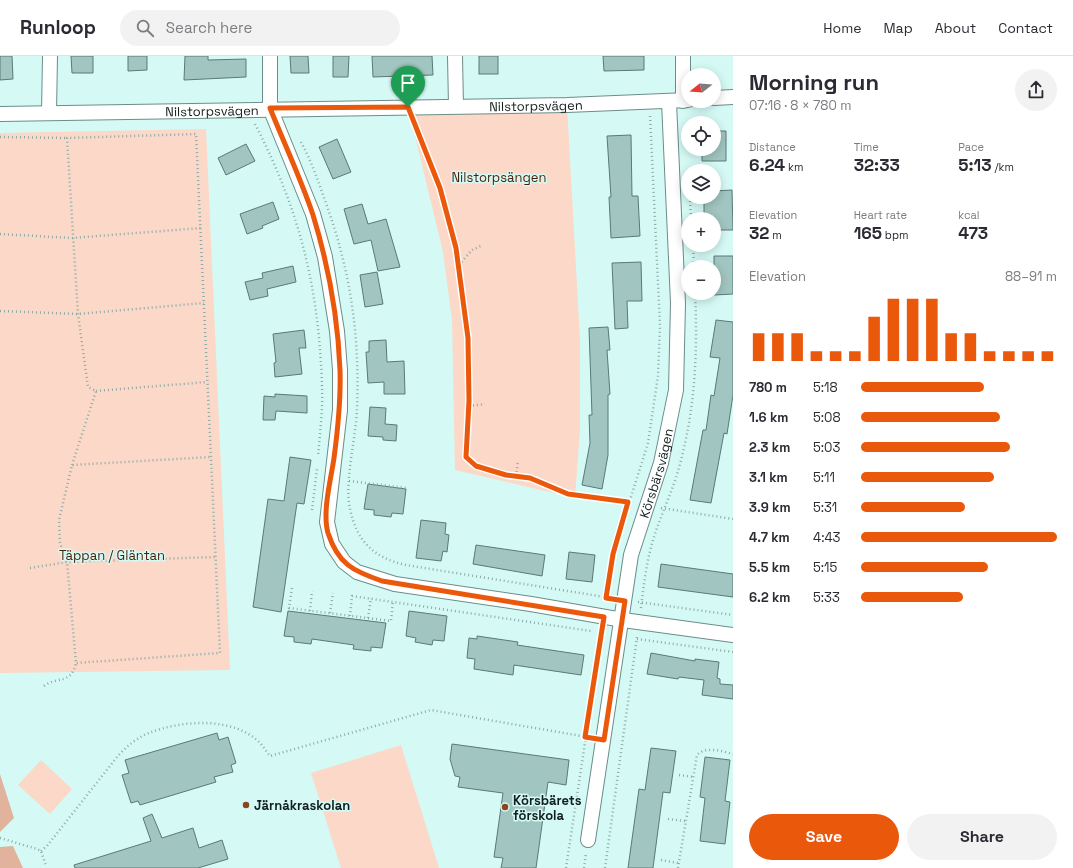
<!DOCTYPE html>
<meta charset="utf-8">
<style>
:root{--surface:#fff;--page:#f2f2f3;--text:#2b2b33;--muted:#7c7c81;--line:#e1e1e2;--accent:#ea580c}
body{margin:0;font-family:"Space Grotesk",sans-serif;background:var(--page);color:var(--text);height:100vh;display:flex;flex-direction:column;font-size:15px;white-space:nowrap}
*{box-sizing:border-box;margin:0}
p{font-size:13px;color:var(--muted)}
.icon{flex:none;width:22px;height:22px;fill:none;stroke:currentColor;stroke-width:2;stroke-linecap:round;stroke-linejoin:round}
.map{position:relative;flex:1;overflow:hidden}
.side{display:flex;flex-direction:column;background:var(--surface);width:340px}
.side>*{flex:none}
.needle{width:26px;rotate:253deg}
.controls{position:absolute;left:681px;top:12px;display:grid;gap:8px}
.controls a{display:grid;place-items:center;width:40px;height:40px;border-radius:50%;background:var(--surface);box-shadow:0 2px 10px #0003;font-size:20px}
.pin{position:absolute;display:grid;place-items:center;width:34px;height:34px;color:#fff;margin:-41px -17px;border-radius:50% 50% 50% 0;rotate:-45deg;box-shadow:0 0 4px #0007}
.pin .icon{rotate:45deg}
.round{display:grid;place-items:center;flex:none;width:42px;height:42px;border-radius:21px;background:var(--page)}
.headline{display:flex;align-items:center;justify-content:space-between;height:68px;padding:0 16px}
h1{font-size:22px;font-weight:800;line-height:30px}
.stats{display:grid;grid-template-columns:repeat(3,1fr);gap:6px;height:68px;padding:4px 16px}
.stats div{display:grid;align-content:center}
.stats b{font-size:17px;font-weight:800}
.stats small{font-size:11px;font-weight:400}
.stats p{font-size:11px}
.chart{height:112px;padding:8px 16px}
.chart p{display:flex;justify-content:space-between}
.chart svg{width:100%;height:72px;margin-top:4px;stroke:var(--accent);stroke-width:6}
.action{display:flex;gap:8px;margin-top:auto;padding:8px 16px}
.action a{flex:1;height:46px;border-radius:24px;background:var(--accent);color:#fff;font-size:16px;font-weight:800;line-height:46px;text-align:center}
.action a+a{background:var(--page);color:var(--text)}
ul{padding:0 16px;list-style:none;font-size:13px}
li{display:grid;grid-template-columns:64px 48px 1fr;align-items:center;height:30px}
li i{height:10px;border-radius:5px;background:var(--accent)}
header{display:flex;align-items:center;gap:24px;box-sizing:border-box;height:56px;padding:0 20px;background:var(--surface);border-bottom:1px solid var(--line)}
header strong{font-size:19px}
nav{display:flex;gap:22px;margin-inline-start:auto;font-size:14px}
.search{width:280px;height:36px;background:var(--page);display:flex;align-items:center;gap:10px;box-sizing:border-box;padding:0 14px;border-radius:22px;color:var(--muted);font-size:15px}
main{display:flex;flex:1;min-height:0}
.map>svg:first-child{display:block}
</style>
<header>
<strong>Runloop</strong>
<div class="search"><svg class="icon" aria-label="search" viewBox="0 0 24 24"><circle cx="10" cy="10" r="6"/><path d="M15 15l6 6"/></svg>Search here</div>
<nav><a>Home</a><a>Map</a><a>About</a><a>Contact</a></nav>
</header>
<main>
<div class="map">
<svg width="733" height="812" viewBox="0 0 733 812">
<rect width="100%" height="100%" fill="#d5faf6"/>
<g fill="#fbd8c7">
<polygon points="567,49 580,283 580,372 575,442 455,414 452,264 443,196 408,51"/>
<polygon points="206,73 230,614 0,617 0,77"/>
<polygon points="401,689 439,812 341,812 311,717"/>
<polygon points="41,704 72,733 50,758 18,729"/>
</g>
<g fill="#e1b39d">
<polygon points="0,718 14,762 0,776"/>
<polygon points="13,790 23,812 0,812 0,791"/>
</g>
<g fill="#a1c5c0" stroke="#597a77">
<polygon points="0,0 12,0 13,23 0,24"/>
<polygon points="71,0 93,0 93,17 72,17"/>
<polygon points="128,0 147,0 147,14 128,15"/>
<polygon points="185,0 208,0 208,4 246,3 246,21 184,24"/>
<polygon points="290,0 308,0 309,17 291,17"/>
<polygon points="333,0 349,0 348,21 333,21"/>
<polygon points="372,0 432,0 433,19 373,21"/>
<rect x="479" y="0" width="19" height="18"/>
<polygon points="603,0 644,0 644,14 604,15"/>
<polygon points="714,75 726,75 726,105 702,105 702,93 714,93"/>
<polygon points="631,79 632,140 638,140 640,180 611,182 609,141 611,141 607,80"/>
<polygon points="337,83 351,116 333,123 319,91"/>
<polygon points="246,88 255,105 226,119 218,102"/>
<polygon points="732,134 733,174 714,174 714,163 704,163 704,141 714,141 714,135"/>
<polygon points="273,146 279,163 262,170 263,172 247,178 240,158"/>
<polygon points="362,148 368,168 386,163 400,211 378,215 371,184 354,188 344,153"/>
<polygon points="714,200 733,200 733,238 714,239"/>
<polygon points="641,206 642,245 627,245 628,272 615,273 612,207"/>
<polygon points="293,210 296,226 267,233 268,240 250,244 245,226 263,222 262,217"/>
<polygon points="377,216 383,248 365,251 360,219"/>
<polygon points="716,264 733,266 733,339 727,378 724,377 711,447 690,444 703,374 706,374 711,339 714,340 720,302 710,301"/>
<polygon points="608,271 610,294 607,294 610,338 608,339 608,399 602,433 582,429 590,387 589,359 592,359 589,272"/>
<polygon points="304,274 306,292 299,292 302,318 275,321 274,307 276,306 273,278"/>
<polygon points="386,284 387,306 404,305 405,338 384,338 384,326 368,327 366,296 369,296 369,285"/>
<polygon points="275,338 307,340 307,357 276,355 275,364 263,364 264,340 275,341"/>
<polygon points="370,351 386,352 385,368 397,369 396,385 383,384 383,381 368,380"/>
<polygon points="290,401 311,404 304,448 297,447 281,556 253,551 268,443 284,445"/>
<polygon points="368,428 406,433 403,458 392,457 391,461 374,459 374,454 364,453"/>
<polygon points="421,464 446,467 445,478 449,479 447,496 443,495 441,505 416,502"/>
<polygon points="476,489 545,499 542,520 473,508"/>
<polygon points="569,496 595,499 592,526 566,523"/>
<polygon points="661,508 733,518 733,541 658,531"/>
<polygon points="288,555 386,567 382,592 371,591 371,595 353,593 354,589 312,583 311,588 294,586 294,581 284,580"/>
<polygon points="409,555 447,560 444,585 433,584 432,589 415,586 416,582 406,580"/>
<polygon points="477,580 518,586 517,589 584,599 581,619 514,609 513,619 474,613 475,603 467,602 469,582 477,583"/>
<polygon points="651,597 695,605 695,603 719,606 717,622 720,623 720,628 733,629 733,643 702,639 704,624 679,621 678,623 647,618"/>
<polygon points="217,677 219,684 228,681 236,707 231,709 233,716 214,721 216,726 140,749 138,745 131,747 122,719 129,717 125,704"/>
<polygon points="452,688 569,704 566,729 548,726 536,812 501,812 503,802 494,801 503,737 458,731 460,721 455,720 450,703"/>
<polygon points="651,692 676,695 670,737 663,736 653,812 628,812 639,733 645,734"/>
<polygon points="705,701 730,704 725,745 730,746 725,788 700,785 705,742 700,741"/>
<polygon points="152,758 162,782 193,772 199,792 222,784 228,803 198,812 75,812 74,809 151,785 143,762"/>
</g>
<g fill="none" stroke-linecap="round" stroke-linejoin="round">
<g stroke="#6b8d89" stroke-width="16">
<g id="street">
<polyline points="270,0 270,52 313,158 325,201 337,275 340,314 340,354 327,466 332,488 344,506 357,516 395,528 531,548 623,564 733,579"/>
<polyline points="455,0 456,50"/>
<polyline points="683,0 683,45"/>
<polyline points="714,42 733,41"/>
<polyline points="49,57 50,0"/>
<path id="s1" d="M 0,58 L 567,49 L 688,44"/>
<path id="s2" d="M 588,784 L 631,499 L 661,407 L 676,334 L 678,247 L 669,46"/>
</g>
</g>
<g stroke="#8daaa6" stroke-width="2.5" stroke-dasharray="1 3" stroke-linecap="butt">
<polyline points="414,66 440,132 456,192 468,282 469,345 466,401 476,410 505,419 531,422 569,438 629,447"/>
<path d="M 255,68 C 300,155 319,233 322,330 C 323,353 320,377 318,400"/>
<polyline points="0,81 67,82"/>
<path d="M 301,86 C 310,103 317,121 323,139 C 350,211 360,277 357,353 C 356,382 344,427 350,453 C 357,486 374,502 406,509 L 611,542"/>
<polyline points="690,141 691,163"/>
<polyline points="0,178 72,182 201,172"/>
<polyline points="693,189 694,211"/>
<polyline points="459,209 472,194 483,189"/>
<polyline points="0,255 78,258 204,247"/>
<polyline points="96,335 207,326"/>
<polyline points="469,350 485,348"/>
<polyline points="72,409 96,335 88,331 78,258 67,82 196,78 220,597 76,607"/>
<polyline points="516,420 518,405"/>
<polyline points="349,425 407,432"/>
<polyline points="661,452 733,463"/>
<polyline points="312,454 317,413"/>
<polyline points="30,512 67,506 215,501"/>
<polyline points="292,532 289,552 391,565 393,545"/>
<polyline points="606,542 613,498 648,387 658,320 660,270 650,59"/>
<polyline points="638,546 733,559"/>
<path d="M 641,552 C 644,527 647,501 655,478 C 662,456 672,436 678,415 C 695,357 698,297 695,237"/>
<polyline points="310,555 312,535"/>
<polyline points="330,557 333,537"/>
<polyline points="350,560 352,540 591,575"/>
<polyline points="368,562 371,542"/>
<polyline points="637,583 733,596"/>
<path d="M 44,630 C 57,620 71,629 76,607 L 67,506 L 60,487 L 59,464 L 72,409 L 211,401"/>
<polyline points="679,719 693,721"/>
<polyline points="668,763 685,765"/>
<polyline points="0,782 37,793 41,795 46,810"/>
<path d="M 41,795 L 47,790 L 117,701 C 126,691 136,682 149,677 C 181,664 235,660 261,688 C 264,692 267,696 270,700 L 431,654 L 587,681"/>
<polyline points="661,804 678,807"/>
<polyline points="566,812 602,575"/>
<polyline points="584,812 586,797"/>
<polyline points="605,812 637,581"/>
<path d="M 678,812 L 697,699 C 706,690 722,695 733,698"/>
</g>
<use href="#street" stroke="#fff" stroke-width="14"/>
</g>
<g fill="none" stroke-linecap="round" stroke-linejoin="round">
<g stroke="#fff" stroke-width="8">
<path id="route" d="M 408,51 L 440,132 L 456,192 L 468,282 L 469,345 L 466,401 L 476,410 L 506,419 L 530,422 L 568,438 L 628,446 L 613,498 L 606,542 L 625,545 L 604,684 L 585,681 L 604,561 L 382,525 C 353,515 338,508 328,477 C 322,456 331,423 334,402 C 338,372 341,344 340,314 C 338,262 328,208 313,159 C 301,123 284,87 270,52 Z"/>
</g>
<use href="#route" stroke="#ea580c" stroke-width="5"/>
</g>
<g fill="#8b451e" stroke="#d5faf6" stroke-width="1.5">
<circle cx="246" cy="749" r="4"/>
<circle cx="505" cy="751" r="4"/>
</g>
<g text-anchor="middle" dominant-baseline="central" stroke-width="3" stroke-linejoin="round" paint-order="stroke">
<g font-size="13" fill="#111f1d" stroke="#d5faf6">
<text stroke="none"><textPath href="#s1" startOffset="536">Nilstorpsvägen</textPath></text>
<text stroke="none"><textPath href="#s1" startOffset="212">Nilstorpsvägen</textPath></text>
<text stroke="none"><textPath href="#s2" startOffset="374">Körsbärsvägen</textPath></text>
</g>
<g font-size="13" fill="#4a1f07" stroke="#d5faf6">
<text x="499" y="121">Nilstorpsängen</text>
<text x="112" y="499">Täppan / Gläntan</text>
</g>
<g font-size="13" font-weight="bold" fill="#111f1d" stroke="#d5faf6" text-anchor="start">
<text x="513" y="744">Körsbärets<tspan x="513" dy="15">förskola</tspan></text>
<text x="254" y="749">Järnåkraskolan</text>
</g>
</g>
</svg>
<div class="controls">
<a><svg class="needle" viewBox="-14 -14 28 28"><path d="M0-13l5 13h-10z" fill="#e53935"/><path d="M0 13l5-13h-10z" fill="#7c7c81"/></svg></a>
<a><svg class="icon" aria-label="locate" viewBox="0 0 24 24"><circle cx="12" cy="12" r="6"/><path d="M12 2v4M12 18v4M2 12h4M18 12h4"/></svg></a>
<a><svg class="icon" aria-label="layers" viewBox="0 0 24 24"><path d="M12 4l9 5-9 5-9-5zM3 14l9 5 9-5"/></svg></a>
<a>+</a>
<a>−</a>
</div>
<div class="pin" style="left:408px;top:51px;background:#1e9e55"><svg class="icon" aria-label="arrive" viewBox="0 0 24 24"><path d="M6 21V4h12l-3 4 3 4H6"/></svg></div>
</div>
<section class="side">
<div class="headline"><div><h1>Morning run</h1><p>07:16 · 8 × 780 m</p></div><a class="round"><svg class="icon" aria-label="share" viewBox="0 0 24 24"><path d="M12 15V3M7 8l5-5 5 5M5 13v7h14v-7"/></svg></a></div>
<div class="stats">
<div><p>Distance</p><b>6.24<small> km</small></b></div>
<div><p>Time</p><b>32:33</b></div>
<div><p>Pace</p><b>5:13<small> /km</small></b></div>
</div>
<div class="stats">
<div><p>Elevation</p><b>32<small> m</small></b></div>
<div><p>Heart rate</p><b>165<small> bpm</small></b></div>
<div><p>kcal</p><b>473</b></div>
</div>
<div class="chart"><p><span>Elevation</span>88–91 m</p>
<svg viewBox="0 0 160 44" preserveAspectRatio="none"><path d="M5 44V27M15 44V27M25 44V27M35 44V38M45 44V38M55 44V38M65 44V17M75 44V6M85 44V6M95 44V6M105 44V27M115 44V27M125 44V38M135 44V38M145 44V38M155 44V38"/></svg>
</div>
<ul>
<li><b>780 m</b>5:18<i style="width:63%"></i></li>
<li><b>1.6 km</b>5:08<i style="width:71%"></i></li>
<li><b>2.3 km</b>5:03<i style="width:76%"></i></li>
<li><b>3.1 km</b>5:11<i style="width:68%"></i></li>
<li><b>3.9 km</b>5:31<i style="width:53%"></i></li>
<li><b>4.7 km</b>4:43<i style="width:100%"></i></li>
<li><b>5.5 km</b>5:15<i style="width:65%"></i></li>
<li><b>6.2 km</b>5:33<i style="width:52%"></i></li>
</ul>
<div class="action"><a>Save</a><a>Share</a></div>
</section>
</main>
